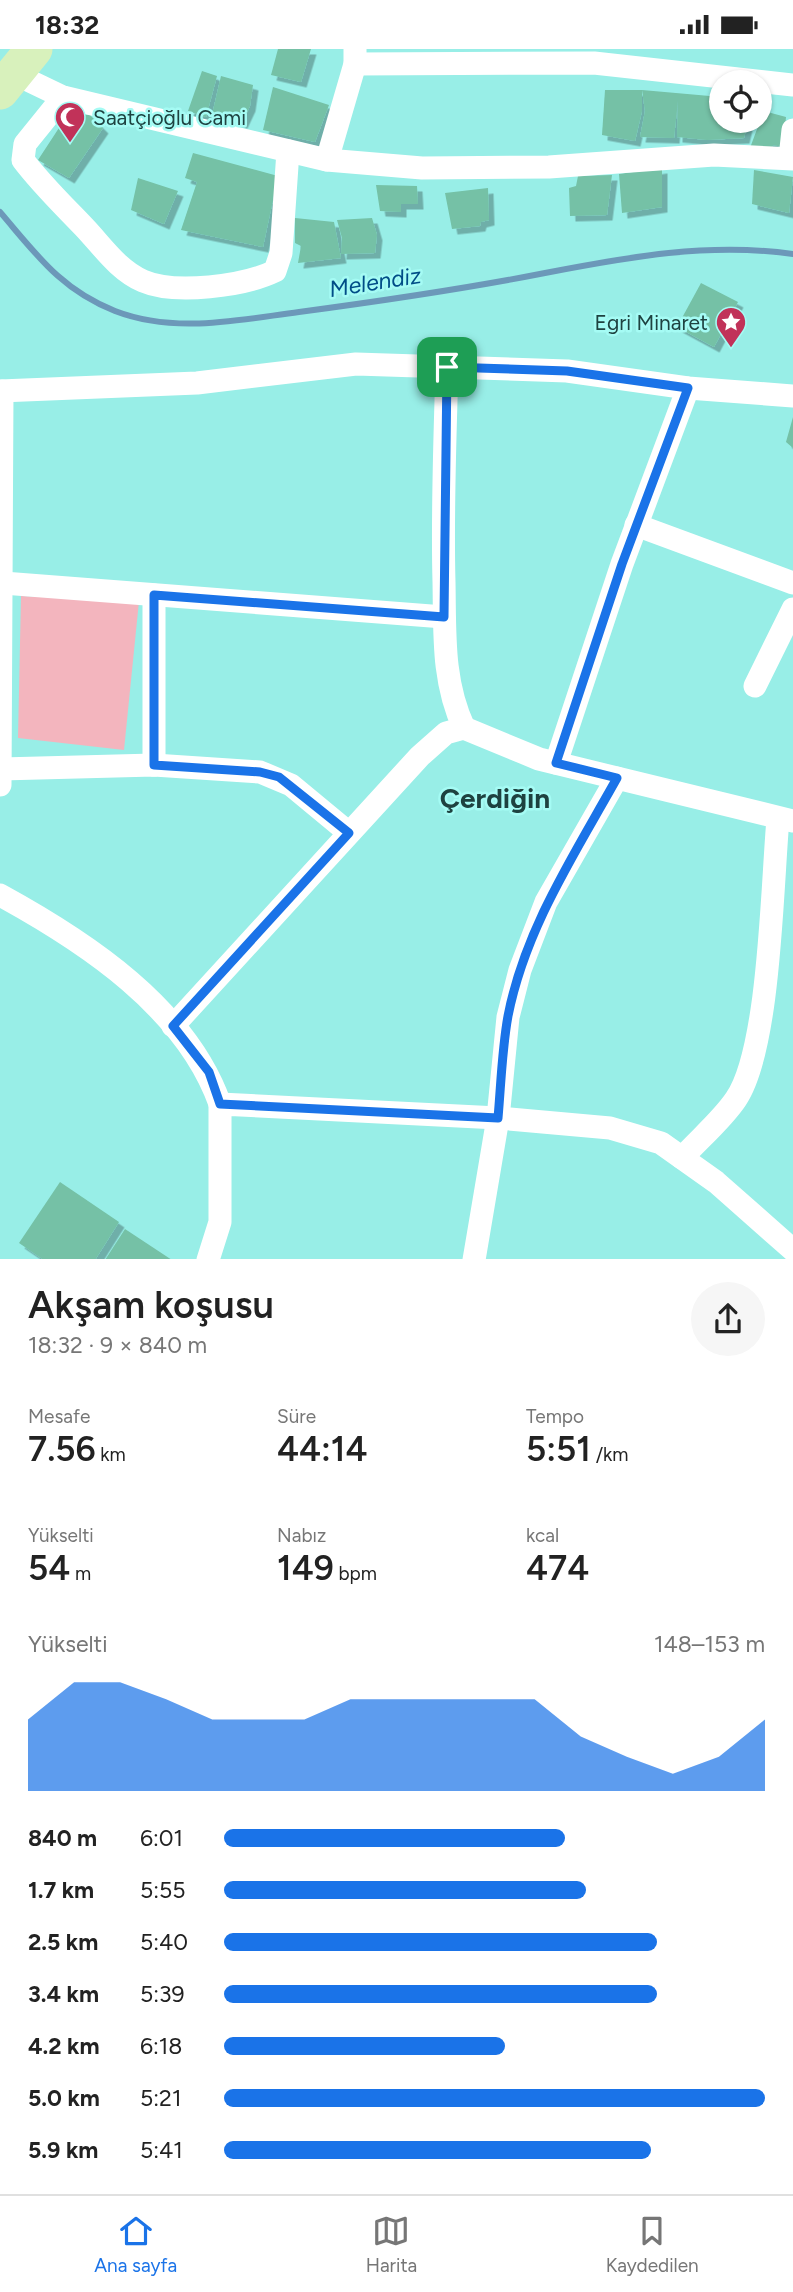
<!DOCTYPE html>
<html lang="tr">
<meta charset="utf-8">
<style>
:root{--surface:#fff;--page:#f6f6f6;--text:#222;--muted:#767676;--line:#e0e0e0;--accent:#1a73e8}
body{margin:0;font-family:Figtree,sans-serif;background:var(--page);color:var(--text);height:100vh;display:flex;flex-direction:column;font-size:26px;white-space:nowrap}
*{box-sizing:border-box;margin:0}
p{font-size:23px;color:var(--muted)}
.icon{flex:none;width:38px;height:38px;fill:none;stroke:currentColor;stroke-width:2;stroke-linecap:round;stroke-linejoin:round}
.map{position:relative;height:1210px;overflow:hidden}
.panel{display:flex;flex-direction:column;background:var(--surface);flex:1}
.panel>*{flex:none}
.fabs{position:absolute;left:709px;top:21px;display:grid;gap:14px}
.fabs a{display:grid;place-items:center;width:63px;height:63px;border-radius:50%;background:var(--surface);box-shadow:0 2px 5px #0004;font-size:35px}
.pin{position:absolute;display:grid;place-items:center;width:60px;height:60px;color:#fff;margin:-30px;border-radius:14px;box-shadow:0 4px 10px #0006}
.round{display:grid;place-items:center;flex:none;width:74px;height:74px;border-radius:37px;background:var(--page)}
.overview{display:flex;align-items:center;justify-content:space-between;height:119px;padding:0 28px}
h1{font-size:38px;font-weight:600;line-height:52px}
.stats{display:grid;grid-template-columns:repeat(3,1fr);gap:10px;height:119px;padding:7px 28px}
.stats div{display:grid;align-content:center}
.stats b{font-size:35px;font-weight:600}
.stats small{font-size:19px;font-weight:400}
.stats p{font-size:19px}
.chart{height:196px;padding:14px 28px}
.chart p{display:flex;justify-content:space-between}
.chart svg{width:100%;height:126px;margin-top:7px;fill:var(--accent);opacity:.7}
ul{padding:0 28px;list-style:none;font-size:23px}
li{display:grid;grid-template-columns:112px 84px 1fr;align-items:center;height:52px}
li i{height:18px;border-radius:9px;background:var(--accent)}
.status{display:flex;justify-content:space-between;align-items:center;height:49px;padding:0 35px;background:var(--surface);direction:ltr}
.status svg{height:19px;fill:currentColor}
.tabs{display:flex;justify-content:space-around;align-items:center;height:98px;border-top:2px solid var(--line);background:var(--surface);font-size:19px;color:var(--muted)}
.tabs a{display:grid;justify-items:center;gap:4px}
.tabs .active{color:var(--accent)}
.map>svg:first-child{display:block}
</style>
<div class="status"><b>18:32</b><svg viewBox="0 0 49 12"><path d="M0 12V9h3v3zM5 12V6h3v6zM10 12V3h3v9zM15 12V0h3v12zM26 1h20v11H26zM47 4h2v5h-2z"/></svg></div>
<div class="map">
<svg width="793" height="1211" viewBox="0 0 793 1211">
<defs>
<filter id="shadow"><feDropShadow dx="5.5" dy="5.5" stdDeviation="0" flood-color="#0004"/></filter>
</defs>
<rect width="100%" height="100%" fill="#98eee7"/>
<polygon fill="#f3b5be" points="21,547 139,552 124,701 18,689"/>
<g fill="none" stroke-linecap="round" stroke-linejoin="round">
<path stroke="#6c98b9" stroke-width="6" d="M 0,163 C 36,205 61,241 115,262 C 175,285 237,271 299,263 C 381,252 464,240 545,224 C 628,208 709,193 793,205"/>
</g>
<g fill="#74c1a6" filter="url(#shadow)">
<polygon points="278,0 311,0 301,33 271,26"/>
<polygon points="202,22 217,27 206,68 188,62"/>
<polygon points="221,27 253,36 250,57 242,74 212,66"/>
<polygon points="273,38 329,56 315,93 263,81"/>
<polygon points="605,41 642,41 642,62 635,92 602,86"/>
<polygon points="642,41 721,48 721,72 748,72 744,89 707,91 677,88 678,51 674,89 640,88 645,62"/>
<polygon points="72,59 80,65 90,66 103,79 69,129 38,111"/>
<polygon points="760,61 786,68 783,98 773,96 772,101 750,99 760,72"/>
<polygon points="193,104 278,127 263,198 181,181 197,133 185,129"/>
<polygon points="662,119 662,158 622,164 619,125"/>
<polygon points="754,121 793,128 789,164 752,155"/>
<polygon points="612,126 607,166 570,167 569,139 576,137 578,127"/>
<polygon points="138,129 178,142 164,175 131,161"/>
<polygon points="376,136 417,137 418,155 401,155 401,163 380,162"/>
<polygon points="488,139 489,171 481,173 480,177 452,180 445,144"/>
<polygon points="295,169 334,173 341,209 298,214 301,197 295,194"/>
<polygon points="372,169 377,186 375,204 341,205 342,189 337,171"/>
<polygon points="701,234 738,253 714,298 677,278"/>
<polygon points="793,368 793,399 786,393"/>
<polygon points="60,1133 119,1173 95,1211 44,1211 19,1194"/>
<polygon points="125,1180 172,1211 105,1211"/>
</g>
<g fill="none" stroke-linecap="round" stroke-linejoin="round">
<g stroke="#fff" stroke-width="23">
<polyline points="355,15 594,14 793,36"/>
<polyline points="13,24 63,48 327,111 422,119 549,118 714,106 793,110"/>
<path d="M 63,48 L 25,95 L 23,111 C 42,136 63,156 84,178 C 103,198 118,221 143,232 C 175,246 244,237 275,222 L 281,204 L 288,102"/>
<polyline points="790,109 793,81"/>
<polyline points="327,111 355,15 355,0"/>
<path d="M 447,318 C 445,390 442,461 444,533 C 445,584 442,632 464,679"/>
<polyline points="0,342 197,334 356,315 567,322 688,339 793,347"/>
<polyline points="636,476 793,534"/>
<polyline points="3,534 444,568"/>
<polyline points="154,546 154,716"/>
<polyline points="755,637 793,560"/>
<polyline points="556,714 622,515 688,339"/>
<polyline points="1,720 154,716 260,723 291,736 349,784"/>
<polyline points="0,736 2,342"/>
<path d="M 0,846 C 86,893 186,959 220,1055"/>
<polyline points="173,977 420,707 446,684 464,679 539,710 793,772"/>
<path d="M 682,1109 C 699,1090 722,1071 736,1050 C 770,1000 772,835 778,770"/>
<polyline points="208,1211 220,1173 220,1055 498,1069 610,1079 661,1094 716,1133 793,1201"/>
<polyline points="474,1211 498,1069 508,968 520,921 546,853 617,729"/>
</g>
<polyline stroke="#d8f1bc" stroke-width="37" points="0,42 34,0"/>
</g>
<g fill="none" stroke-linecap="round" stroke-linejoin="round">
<g stroke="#fff" stroke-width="14">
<path id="route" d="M 447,318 L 567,322 L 688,339 L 622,515 L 556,714 L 617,729 C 574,806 525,880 508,967 C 502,1000 501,1035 498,1069 L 220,1055 L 209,1023 L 173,977 L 349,784 L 279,728 L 260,723 L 154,716 L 154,546 L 444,568 Z"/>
</g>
<use href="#route" stroke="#1a73e8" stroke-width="9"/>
</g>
<defs>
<g id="mosque-pin" transform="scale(1.575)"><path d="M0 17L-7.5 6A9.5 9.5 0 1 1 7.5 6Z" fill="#c13259" stroke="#a5fbf4"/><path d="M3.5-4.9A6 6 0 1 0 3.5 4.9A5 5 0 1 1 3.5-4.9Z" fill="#fff"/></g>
<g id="sight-pin" transform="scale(1.575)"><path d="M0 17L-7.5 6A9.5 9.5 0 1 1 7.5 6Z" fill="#c13259" stroke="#a5fbf4"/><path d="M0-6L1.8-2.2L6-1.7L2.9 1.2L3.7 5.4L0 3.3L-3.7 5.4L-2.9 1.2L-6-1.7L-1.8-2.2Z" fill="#fff"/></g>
</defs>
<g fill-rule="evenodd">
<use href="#mosque-pin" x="70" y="68"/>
<use href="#sight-pin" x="731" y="273"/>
</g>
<g text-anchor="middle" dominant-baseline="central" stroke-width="5" stroke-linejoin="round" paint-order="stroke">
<g font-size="21" fill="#1e4240" stroke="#a5fbf4" text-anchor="start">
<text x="93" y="68">Saatçioğlu Cami</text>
<text x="708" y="273" text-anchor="end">Egri Minaret</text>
</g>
<g font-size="23" font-style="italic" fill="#004d87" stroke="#a5fbf4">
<text transform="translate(375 233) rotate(-9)">Melendiz</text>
</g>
<g font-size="28" font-weight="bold" fill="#1e4240" stroke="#a5fbf4">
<text x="495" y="749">Çerdiğin</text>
</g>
</g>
</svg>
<div class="fabs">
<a><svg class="icon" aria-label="locate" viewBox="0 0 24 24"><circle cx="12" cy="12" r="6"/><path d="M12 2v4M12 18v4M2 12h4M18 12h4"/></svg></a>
</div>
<div class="pin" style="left:447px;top:318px;background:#1e9e55"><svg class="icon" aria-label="arrive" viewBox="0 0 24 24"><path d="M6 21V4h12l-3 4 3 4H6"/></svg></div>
</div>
<section class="panel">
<div class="overview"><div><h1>Akşam koşusu</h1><p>18:32 · 9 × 840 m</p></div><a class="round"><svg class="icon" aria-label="share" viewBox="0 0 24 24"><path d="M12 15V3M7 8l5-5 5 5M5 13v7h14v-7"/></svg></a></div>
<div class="stats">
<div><p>Mesafe</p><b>7.56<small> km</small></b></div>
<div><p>Süre</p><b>44:14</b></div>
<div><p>Tempo</p><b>5:51<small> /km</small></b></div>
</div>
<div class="stats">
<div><p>Yükselti</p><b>54<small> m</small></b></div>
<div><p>Nabız</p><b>149<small> bpm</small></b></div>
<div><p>kcal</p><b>474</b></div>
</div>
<div class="chart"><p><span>Yükselti</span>148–153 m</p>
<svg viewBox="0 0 160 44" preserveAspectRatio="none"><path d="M0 44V19L10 6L20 6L30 12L40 19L50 19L60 19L70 12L80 12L90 12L100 12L110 12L120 25L130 32L140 38L150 32L160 19V44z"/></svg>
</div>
<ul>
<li><b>840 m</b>6:01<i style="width:63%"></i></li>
<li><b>1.7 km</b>5:55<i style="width:67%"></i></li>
<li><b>2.5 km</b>5:40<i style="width:80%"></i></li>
<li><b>3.4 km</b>5:39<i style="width:80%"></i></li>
<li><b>4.2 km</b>6:18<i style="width:52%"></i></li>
<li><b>5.0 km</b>5:21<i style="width:100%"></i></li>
<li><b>5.9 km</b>5:41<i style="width:79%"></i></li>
</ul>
</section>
<nav class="tabs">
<a class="active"><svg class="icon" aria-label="home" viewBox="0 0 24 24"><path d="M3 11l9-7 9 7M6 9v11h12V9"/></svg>Ana sayfa</a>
<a><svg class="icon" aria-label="map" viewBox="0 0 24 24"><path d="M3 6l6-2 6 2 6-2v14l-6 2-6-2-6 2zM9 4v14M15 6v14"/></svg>Harita</a>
<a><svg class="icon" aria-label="saved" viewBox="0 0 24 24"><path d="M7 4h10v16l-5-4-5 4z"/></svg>Kaydedilen</a>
</nav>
